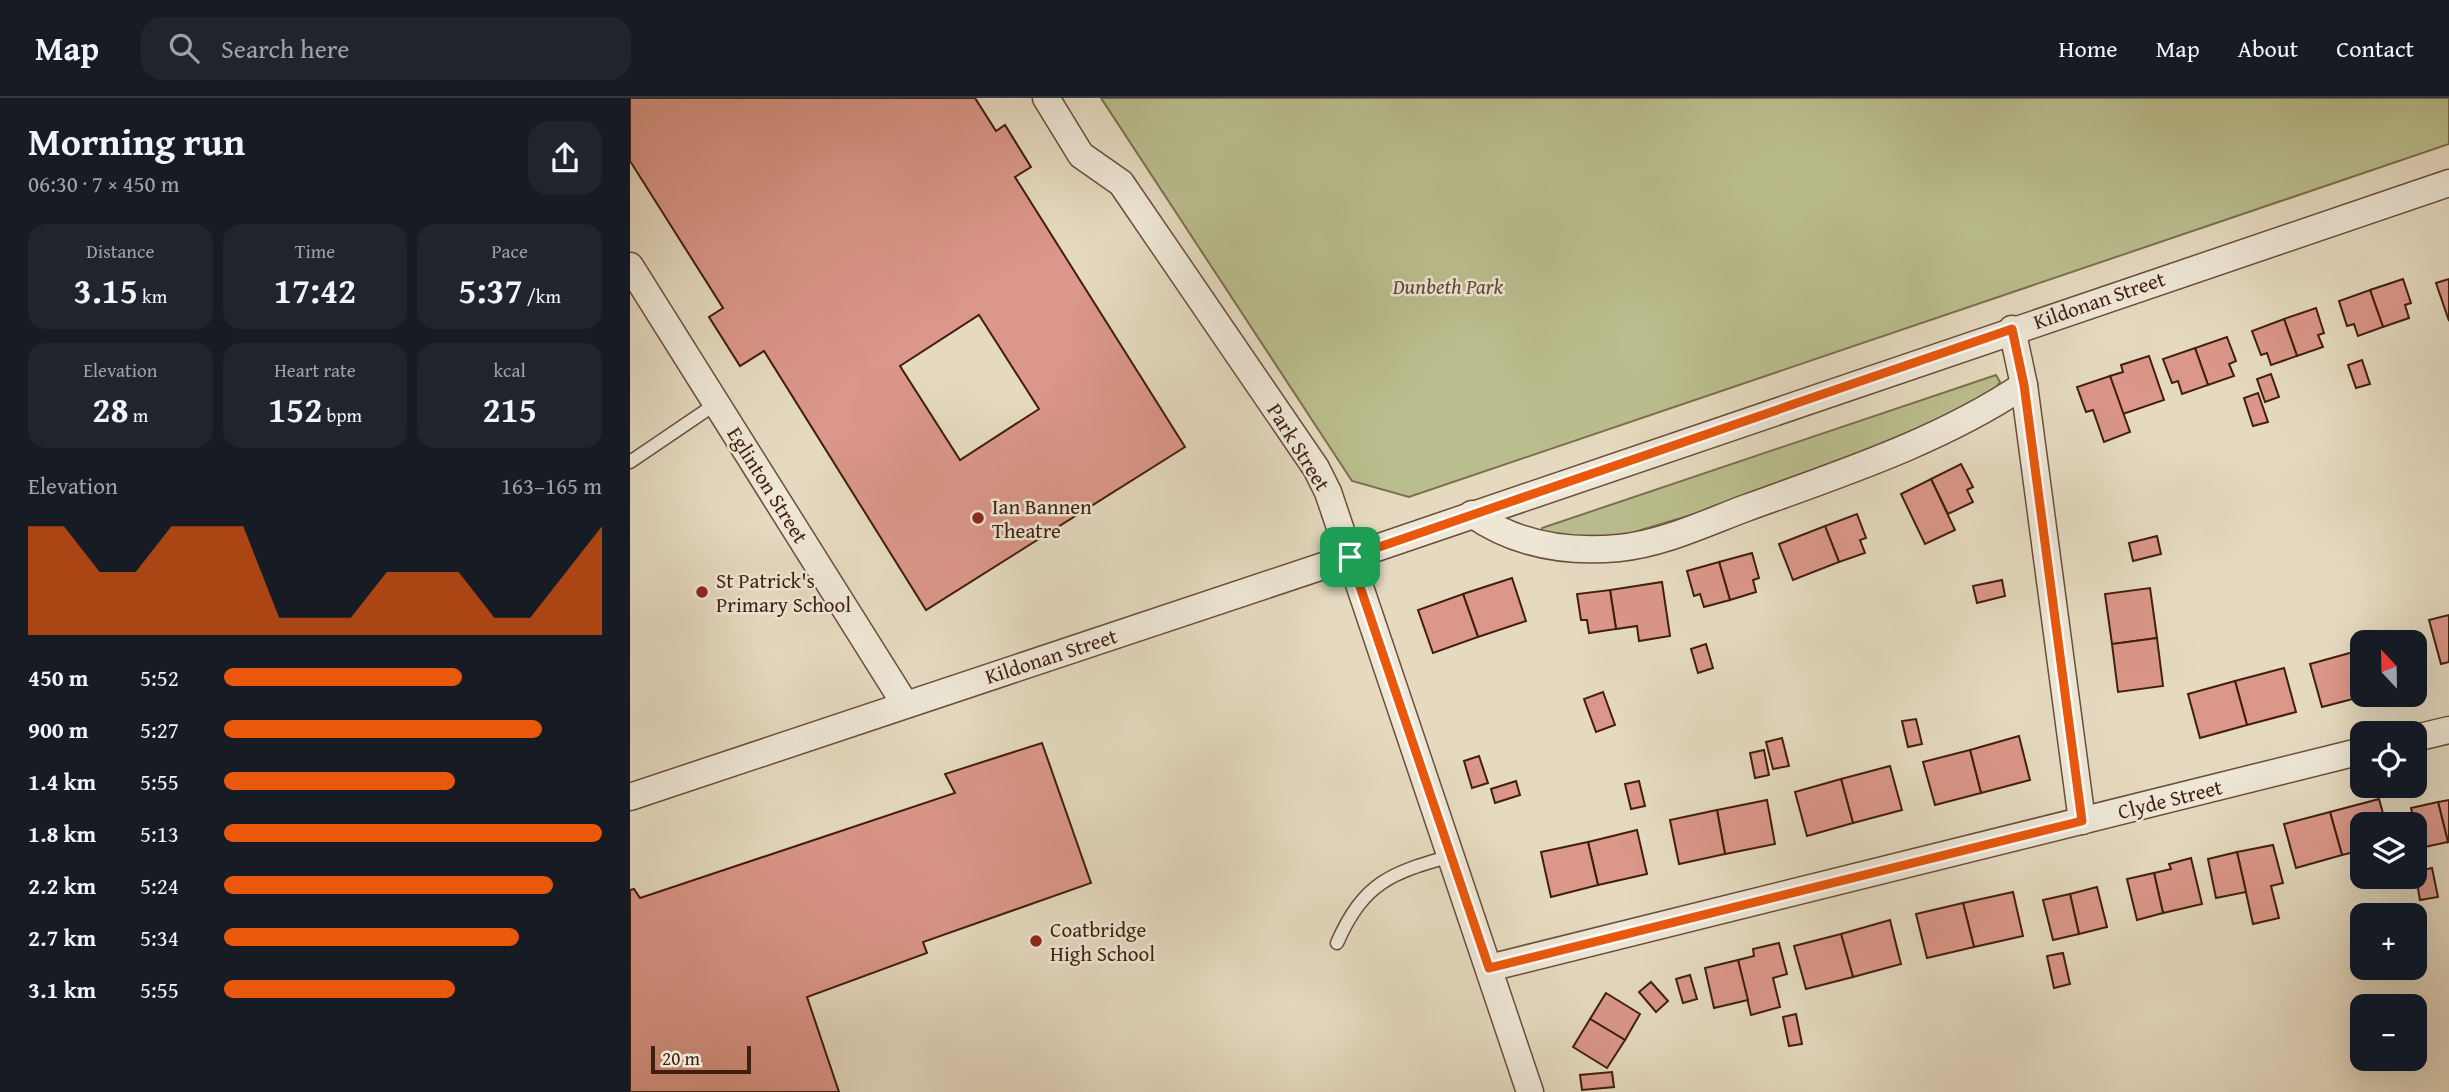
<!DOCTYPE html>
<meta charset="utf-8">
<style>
:root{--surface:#171b24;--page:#20242c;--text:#f1f3f6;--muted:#9ea1a6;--line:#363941;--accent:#ea580c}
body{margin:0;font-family:"Gentium Book Plus",serif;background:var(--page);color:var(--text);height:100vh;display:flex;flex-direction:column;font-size:26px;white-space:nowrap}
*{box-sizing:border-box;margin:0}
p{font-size:23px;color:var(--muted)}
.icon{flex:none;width:38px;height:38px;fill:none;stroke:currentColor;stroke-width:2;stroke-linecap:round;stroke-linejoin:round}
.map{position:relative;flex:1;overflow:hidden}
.panel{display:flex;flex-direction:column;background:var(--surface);width:630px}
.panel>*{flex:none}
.needle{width:46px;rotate:338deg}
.fabs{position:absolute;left:1720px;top:532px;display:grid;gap:14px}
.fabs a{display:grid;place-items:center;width:77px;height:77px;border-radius:14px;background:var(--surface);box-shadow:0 7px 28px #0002;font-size:35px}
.scale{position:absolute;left:21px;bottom:18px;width:100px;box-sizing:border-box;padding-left:7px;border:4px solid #411e0e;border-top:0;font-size:19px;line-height:24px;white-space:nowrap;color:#411e0e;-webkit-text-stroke:5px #eee7d6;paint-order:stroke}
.pin{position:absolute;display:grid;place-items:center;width:60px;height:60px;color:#fff;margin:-30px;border-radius:14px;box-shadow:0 4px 10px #0006}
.round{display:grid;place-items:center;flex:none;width:74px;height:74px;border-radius:21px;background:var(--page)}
.summary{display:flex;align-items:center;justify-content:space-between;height:119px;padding:0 28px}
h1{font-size:38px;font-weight:600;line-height:52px}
.stats{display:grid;grid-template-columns:repeat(3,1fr);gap:10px;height:119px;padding:7px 28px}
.stats div{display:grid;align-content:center;border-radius:18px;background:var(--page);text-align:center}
.stats b{font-size:35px;font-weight:600}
.stats small{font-size:19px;font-weight:400}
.stats p{font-size:19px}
.chart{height:196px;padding:14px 28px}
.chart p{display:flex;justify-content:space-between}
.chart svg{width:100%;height:126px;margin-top:7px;fill:var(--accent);opacity:.7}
ul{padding:0 28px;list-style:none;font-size:23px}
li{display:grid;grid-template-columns:112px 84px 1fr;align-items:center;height:52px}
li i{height:18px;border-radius:9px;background:var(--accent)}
header{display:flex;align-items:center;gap:42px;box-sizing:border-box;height:98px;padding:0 35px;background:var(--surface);border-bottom:2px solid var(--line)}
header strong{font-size:33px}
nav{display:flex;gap:38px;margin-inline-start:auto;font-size:24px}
.search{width:490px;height:63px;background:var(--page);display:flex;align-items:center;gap:18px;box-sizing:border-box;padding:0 24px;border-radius:21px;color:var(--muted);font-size:26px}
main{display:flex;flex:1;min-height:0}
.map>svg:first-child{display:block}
</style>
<header>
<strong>Map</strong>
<div class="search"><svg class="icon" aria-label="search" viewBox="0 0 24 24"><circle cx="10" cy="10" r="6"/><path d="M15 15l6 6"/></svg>Search here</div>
<nav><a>Home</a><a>Map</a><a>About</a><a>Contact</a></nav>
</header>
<main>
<section class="panel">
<div class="summary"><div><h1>Morning run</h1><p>06:30 · 7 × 450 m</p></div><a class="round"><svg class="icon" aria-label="share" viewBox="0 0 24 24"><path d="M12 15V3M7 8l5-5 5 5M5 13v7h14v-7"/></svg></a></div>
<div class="stats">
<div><p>Distance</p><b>3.15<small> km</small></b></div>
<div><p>Time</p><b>17:42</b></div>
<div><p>Pace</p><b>5:37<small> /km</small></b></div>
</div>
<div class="stats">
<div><p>Elevation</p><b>28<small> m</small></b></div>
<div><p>Heart rate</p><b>152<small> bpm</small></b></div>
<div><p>kcal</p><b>215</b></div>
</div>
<div class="chart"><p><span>Elevation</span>163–165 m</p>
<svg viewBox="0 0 160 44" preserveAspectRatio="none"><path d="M0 44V6L10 6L20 22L30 22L40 6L50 6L60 6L70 38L80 38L90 38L100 22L110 22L120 22L130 38L140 38L150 22L160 6V44z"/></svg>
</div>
<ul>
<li><b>450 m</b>5:52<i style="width:63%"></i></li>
<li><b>900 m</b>5:27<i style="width:84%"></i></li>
<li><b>1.4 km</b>5:55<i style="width:61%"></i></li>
<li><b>1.8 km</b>5:13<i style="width:100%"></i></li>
<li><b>2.2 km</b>5:24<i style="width:87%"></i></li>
<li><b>2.7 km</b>5:34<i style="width:78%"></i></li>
<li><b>3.1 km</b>5:55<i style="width:61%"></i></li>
</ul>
</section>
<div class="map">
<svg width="1819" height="994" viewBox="0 0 1819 994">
<rect width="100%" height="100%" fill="#e5dac0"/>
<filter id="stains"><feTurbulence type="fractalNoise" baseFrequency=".00286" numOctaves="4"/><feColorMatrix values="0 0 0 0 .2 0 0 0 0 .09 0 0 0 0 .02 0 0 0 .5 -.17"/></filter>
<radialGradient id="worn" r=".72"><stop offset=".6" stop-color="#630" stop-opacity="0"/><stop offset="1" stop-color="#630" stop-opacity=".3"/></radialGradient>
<g fill="#babe8e" stroke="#7e6e4e" stroke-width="2">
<polygon points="471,0 1819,0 1819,46 779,399 722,383"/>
<polygon points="1366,277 1370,284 1360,299 1282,334 1108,403 991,438 953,441 911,434 912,430"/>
</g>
<g fill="#db9789" stroke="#411e0e" stroke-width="2" fill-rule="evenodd">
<path d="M 0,0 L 345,0 L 366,33 L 375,27 L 401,69 L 385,79 L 555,349 L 296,512 L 134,253 L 110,268 L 79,219 L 93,210 L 0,63 ZM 349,217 L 409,311 L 330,362 L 270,268 Z"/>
<polygon points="1773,181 1781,205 1775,207 1779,220 1753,229 1740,192"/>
<polygon points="1819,181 1819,223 1806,185"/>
<polygon points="1740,192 1753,229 1728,238 1724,226 1717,228 1709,203"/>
<polygon points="1686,210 1694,235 1688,237 1693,249 1667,258 1654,221"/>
<polygon points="1654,221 1667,258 1641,267 1637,255 1631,257 1622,233"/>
<polygon points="1597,239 1606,263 1599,266 1604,278 1578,287 1565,250"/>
<polygon points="1565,250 1578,287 1552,296 1548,283 1542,285 1533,261"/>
<polygon points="1519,258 1534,302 1493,316 1480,278 1493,274 1491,267"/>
<polygon points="1732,262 1740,286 1726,290 1718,267"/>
<polygon points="1641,276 1649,299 1635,304 1627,281"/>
<polygon points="1480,278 1500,334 1474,344 1463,312 1456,314 1447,289"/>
<polygon points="1628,295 1638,324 1623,328 1614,300"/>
<polygon points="1331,366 1343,389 1337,392 1343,404 1318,416 1301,381"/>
<polygon points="1301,381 1325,432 1295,446 1271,396"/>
<polygon points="1227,416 1236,440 1230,442 1235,455 1209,464 1195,428"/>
<polygon points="1195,428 1209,464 1163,482 1149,446"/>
<polygon points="1527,438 1531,456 1503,463 1499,445"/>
<polygon points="1122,455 1129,480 1123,482 1126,494 1100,502 1089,464"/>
<polygon points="1089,464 1100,502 1074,509 1070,496 1064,498 1057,473"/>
<polygon points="882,480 896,523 848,539 833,496"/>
<polygon points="1372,482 1375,498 1347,505 1343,488"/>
<polygon points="1032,484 1040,538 1009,543 1007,528 986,531 980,492"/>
<polygon points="1520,490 1527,540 1482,546 1475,496"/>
<polygon points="980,492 986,531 959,535 957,522 951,522 947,496"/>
<polygon points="833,496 848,539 803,555 788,512"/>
<polygon points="1819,517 1819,564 1811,566 1799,522"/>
<polygon points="1527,540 1533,588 1488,594 1482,546"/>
<polygon points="1076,546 1083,570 1068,575 1061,551"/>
<polygon points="1732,552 1732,574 1727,553"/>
<polygon points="1727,553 1732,574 1732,597 1738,597 1692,609 1680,566"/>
<polygon points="1654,570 1666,614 1617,627 1605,583"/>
<polygon points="1605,583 1617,627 1570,640 1558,596"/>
<polygon points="973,594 985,627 966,634 954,601"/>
<polygon points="1286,621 1292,646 1278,649 1272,623"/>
<polygon points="1389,638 1400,682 1351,695 1340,652"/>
<polygon points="1152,640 1159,668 1143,671 1136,644"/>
<polygon points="412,645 461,785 293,844 297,855 177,899 209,994 0,994 0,792 4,791 10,800 325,695 315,676"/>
<polygon points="1134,652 1139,677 1125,680 1120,655"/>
<polygon points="1340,652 1351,695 1305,707 1293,664"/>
<polygon points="849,658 858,685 842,690 834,663"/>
<polygon points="1260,668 1272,712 1223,725 1211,681"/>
<polygon points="1211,681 1223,725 1177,738 1165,694"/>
<polygon points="886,683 890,697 865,705 861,691"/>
<polygon points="1009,683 1015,708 1001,711 995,686"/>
<polygon points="1749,701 1756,726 1732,726 1732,752 1712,757 1700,714"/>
<polygon points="1137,702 1145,746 1095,756 1087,712"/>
<polygon points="1819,702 1819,743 1818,744 1808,704"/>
<polygon points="1808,704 1818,744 1790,750 1781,710"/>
<polygon points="1087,712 1095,756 1049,766 1040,722"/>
<polygon points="1700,714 1712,757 1666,770 1654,726"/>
<polygon points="1007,732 1017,776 968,787 958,744"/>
<polygon points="958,744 968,787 921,799 911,754"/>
<polygon points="1643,747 1653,785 1641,788 1649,820 1623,826 1607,754"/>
<polygon points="1607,754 1616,794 1586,800 1578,761"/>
<polygon points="1561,760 1572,806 1533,815 1524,775 1541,771 1539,766"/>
<polygon points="1802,770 1808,799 1790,802 1785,774"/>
<polygon points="1524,775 1533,815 1507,822 1497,781"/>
<polygon points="1467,789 1477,829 1449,836 1440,796"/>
<polygon points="1383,794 1393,838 1344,849 1333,805"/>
<polygon points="1440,796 1449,836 1423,842 1413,802"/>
<polygon points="1333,805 1344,849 1297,860 1286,816"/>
<polygon points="1260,822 1271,866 1223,879 1211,836"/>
<polygon points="1211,836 1223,879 1176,891 1164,848"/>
<polygon points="1149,845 1157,876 1143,880 1150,909 1121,917 1108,862 1124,858 1123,851"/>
<polygon points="1433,855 1440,886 1424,890 1417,858"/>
<polygon points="1108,862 1118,902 1084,910 1075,870"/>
<polygon points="1060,877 1067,901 1053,905 1046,881"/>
<polygon points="1021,884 1038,903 1026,914 1009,894"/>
<polygon points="976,895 1010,916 995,942 960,921"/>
<polygon points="1166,916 1172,946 1159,948 1153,919"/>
<polygon points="960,921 995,942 977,970 943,949"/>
<polygon points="982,974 984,989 952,992 950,977"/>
</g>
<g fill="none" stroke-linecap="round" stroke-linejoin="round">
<g stroke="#6a4d3a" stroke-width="15">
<g id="lane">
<polyline points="0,364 87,305"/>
<path d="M 707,845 C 734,784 761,775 821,758"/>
</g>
</g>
<g stroke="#6a4d3a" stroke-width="29">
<g id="street">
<polyline points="416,0 451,57 491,85 686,370 698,394 900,994"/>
<polyline points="0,168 275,606"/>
<polyline points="1382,231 1394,287 1452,723"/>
<path d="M 842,416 C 885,446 936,455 989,450 C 1032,446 1076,425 1116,410 C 1210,376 1311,343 1394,287"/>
<polyline points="1785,640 1819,632"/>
<polyline points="0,699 720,459 1819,85"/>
<polyline points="859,870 1732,653"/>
</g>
</g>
<use href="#lane" stroke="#eee7d6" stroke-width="12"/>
<use href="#street" stroke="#eee7d6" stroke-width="26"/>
</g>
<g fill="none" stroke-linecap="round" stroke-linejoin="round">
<g stroke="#fff" stroke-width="14">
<polygon id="route" points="1382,231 1394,287 1452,723 859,870 720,459"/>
</g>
<use href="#route" stroke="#ea580c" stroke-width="9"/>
</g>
<g fill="#8f2418" stroke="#eee7d6" stroke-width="2.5">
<circle cx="348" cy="420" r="7"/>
<circle cx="72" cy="494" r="7"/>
<circle cx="406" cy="843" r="7"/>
</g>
<g text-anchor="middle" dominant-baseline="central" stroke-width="5" stroke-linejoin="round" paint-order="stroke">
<g font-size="21" font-style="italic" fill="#5f462e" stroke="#eee7d6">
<text x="818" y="188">Dunbeth Park</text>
</g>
<g font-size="21" fill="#411e0e" stroke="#eee7d6">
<text transform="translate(1469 202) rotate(-19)">Kildonan Street</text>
<text transform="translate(669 349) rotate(58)">Park Street</text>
<text transform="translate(138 387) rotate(58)">Eglinton Street</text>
<text transform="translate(421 558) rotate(-18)">Kildonan Street</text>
<text transform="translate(1540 701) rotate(-14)">Clyde Street</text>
</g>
<g font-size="21" fill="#411e0e" stroke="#eee7d6" text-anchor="start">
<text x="362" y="408">Ian Bannen<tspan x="362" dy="24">Theatre</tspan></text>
<text x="86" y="482">St Patrick's<tspan x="86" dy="24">Primary School</tspan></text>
<text x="420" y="831">Coatbridge<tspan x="420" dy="24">High School</tspan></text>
</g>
</g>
<rect width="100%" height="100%" filter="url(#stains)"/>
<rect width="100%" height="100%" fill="url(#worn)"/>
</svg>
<div class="fabs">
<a><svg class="needle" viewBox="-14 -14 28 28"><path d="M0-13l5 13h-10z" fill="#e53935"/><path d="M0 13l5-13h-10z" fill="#9ea1a6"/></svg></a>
<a><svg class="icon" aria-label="locate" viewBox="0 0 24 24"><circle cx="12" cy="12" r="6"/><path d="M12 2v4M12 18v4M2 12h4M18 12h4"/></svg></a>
<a><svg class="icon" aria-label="layers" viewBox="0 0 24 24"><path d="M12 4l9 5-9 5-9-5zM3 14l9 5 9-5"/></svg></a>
<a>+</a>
<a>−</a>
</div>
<div class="scale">20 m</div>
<div class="pin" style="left:720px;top:459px;background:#1e9e55"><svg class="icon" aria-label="arrive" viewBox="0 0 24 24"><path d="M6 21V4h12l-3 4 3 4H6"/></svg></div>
</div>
</main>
